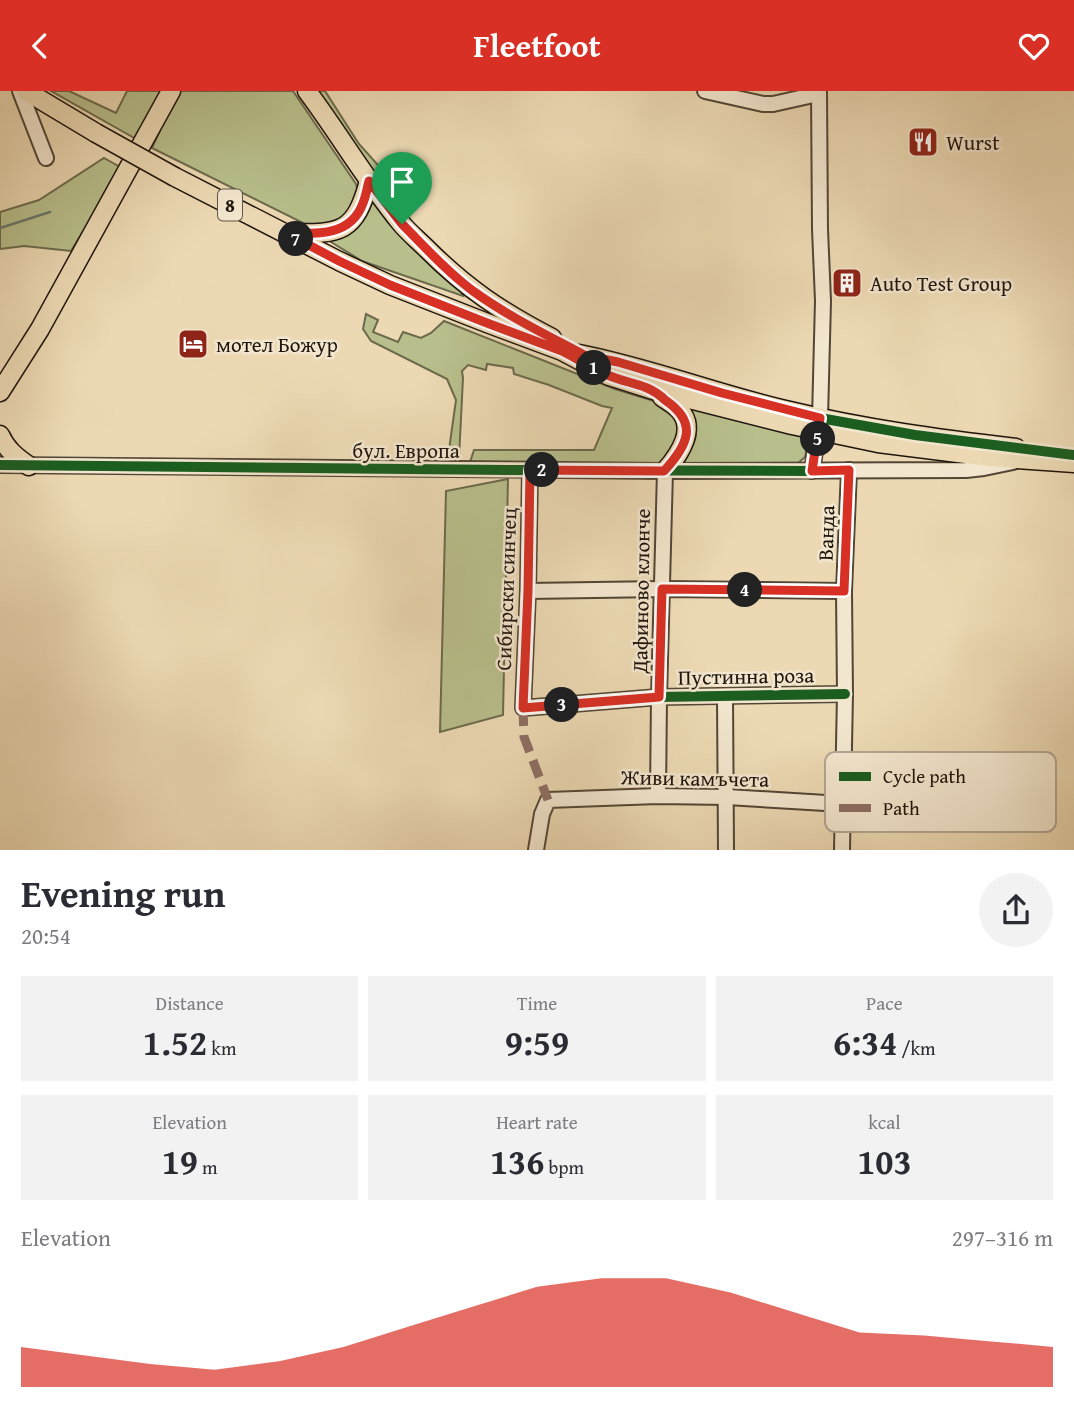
<!DOCTYPE html>
<meta charset="utf-8">
<style>
:root{--surface:#fff;--page:#f2f2f3;--text:#2b2b33;--muted:#7c7c81;--accent:#d93025}
body{margin:0;font-family:"Gentium Book Plus",serif;background:var(--page);color:var(--text);height:100vh;display:flex;flex-direction:column;font-size:26px;white-space:nowrap}
*{box-sizing:border-box;margin:0}
p{font-size:23px;color:var(--muted)}
.icon{flex:none;width:38px;height:38px;fill:none;stroke:currentColor;stroke-width:2;stroke-linecap:round;stroke-linejoin:round}
.map{position:relative;height:759px;overflow:hidden}
.sheet{display:flex;flex-direction:column;background:var(--surface);flex:1}
.sheet>*{flex:none}
.pin{position:absolute;display:grid;place-items:center;width:60px;height:60px;color:#fff;margin:-72px -30px;border-radius:50% 50% 50% 0;rotate:-45deg;box-shadow:0 0 7px #0007}
.pin .icon{rotate:45deg}
.km{position:absolute;width:35px;height:35px;margin:-18px;border-radius:50%;background:#222;color:#fff;font-size:19px;line-height:35px;text-align:center}
.round{display:grid;place-items:center;flex:none;width:74px;height:74px;border-radius:37px;background:var(--page)}
.head{display:flex;align-items:center;justify-content:space-between;height:119px;padding:0 21px}
h1{font-size:38px;font-weight:600;line-height:52px}
.metrics{display:grid;grid-template-columns:repeat(3,1fr);gap:10px;height:119px;padding:7px 21px}
.metrics div{display:grid;align-content:center;border-radius:0px;background:var(--page);text-align:center}
.metrics b{font-size:35px;font-weight:600}
.metrics small{font-size:19px;font-weight:400}
.metrics p{font-size:19px}
.chart{height:196px;padding:14px 21px}
.chart p{display:flex;justify-content:space-between}
.chart svg{width:100%;height:126px;margin-top:7px;fill:var(--accent);opacity:.7}
header{display:flex;justify-content:space-between;align-items:center;height:91px;padding:0 21px;background:var(--accent);color:#fff;font-size:32px;font-weight:600}
.map>svg:first-child{display:block}
</style>
<header><svg class="icon" aria-label="back" viewBox="0 0 24 24"><path d="M15 5l-7 7 7 7"/></svg>Fleetfoot<svg class="icon" aria-label="heart" viewBox="0 0 24 24"><path d="M12 20l-8-8c-3-5 5-10 8-4 3-6 11-1 8 4z"/></svg></header>
<div class="map">
<svg width="1074" height="759" viewBox="0 0 1074 759">
<rect width="100%" height="100%" fill="#ecd9b3"/>
<filter id="stains"><feTurbulence type="fractalNoise" baseFrequency=".00286" numOctaves="4"/><feColorMatrix values="0 0 0 0 .2 0 0 0 0 .09 0 0 0 0 .02 0 0 0 .5 -.17"/></filter>
<radialGradient id="worn" r=".72"><stop offset=".6" stop-color="#630" stop-opacity="0"/><stop offset="1" stop-color="#630" stop-opacity=".3"/></radialGradient>
<g fill="#b8bf8c" stroke="#6c6a4c" stroke-width="2">
<polygon points="51,0 69,0 116,22 127,0 165,0 136,48"/>
<polygon points="178,0 293,0 356,93 359,105 353,116 334,134 313,137 152,57"/>
<polygon points="313,0 325,0 359,53 412,112 397,117"/>
<polygon points="104,67 122,77 71,160 24,155 0,158 0,121 39,109"/>
<path d="M 374,110 L 460,196 L 463,205 L 362,170 L 331,151 C 348,139 362,127 374,110 Z"/>
<polygon points="366,223 378,229 373,241 398,251 403,241 421,247 431,242 444,230 615,298 667,314 678,327 681,344 661,373 470,371 474,359 594,359 612,317 602,315 549,294 514,283 513,277 487,273 486,279 468,274 462,280 463,287 459,367 456,371 451,371 448,366 456,309 447,288 371,250 363,238"/>
<path d="M 691,318 L 809,347 L 805,366 L 797,373 L 683,373 C 697,348 699,346 691,318 Z"/>
<polygon points="508,388 503,624 440,641 446,400"/>
</g>
<g fill="none" stroke-linecap="round" stroke-linejoin="round">
<polyline stroke="#68786c" stroke-width="2.5" points="0,137 50,121"/>
<g stroke="#524636" stroke-width="18">
<g id="minor">
<polyline points="20,0 46,67"/>
<polyline points="705,0 763,13 773,13 818,3"/>
<polyline points="0,374 665,380 966,379 984,377 1013,371"/>
<polyline points="530,379 528,500 523,617 659,606 845,603"/>
<polyline points="812,380 820,327 823,210 820,138 819,0"/>
<polyline points="528,500 662,498 844,500"/>
<polyline points="725,605 726,759"/>
<polyline points="658,705 659,606 665,380"/>
<polyline points="536,759 542,723 548,709 658,705 727,706 842,713"/>
<polyline points="842,759 845,603 844,500 849,379"/>
</g>
</g>
<g stroke="#1f150d" stroke-width="21">
<g id="major">
<polyline points="26,0 96,42"/>
<path d="M 307,0 C 339,43 366,89 400,131 C 408,141 418,149 427,158 C 467,198 502,221 552,247"/>
<polyline points="175,86 339,170 390,194 487,232 562,260 609,285 650,298 792,334 878,352 990,366 1074,372"/>
<path d="M 290,142 C 341,143 355,142 369,90"/>
<path d="M 579,263 C 651,277 719,304 790,320 C 865,338 940,348 1016,357"/>
<polyline points="0,301 40,238 171,0"/>
<path d="M 662,306 C 666,309 672,312 676,316 C 699,335 680,363 665,380"/>
<path d="M 0,344 C 6,358 16,366 29,375"/>
</g>
</g>
<use href="#minor" stroke="#f3e6ce" stroke-width="14"/>
<use href="#major" stroke="#ecd9b3" stroke-width="18"/>
<g stroke="#1f150d" stroke-width="21" stroke-linecap="butt">
<polyline id="major-bridge" points="96,42 175,86"/>
</g>
<use href="#major-bridge" stroke="#ecd9b3" stroke-width="18"/>
<polyline stroke="#8d6e63" stroke-width="9" stroke-dasharray="18 9" stroke-linecap="butt" points="523,617 524,646 548,709"/>
<g stroke="#f3e6ce" stroke-width="15">
<g id="cycleway">
<polyline points="0,374 508,379 812,380 820,327 915,344 1074,364"/>
<polyline points="530,379 528,500 523,617 659,606 845,603"/>
</g>
</g>
<use href="#cycleway" stroke="#1b5e20" stroke-width="10"/>
</g>
<g fill="none" stroke-linecap="round" stroke-linejoin="round">
<g stroke="#fff" stroke-width="14">
<path id="route" d="M 402,133 C 425,156 447,181 473,200 C 509,226 547,244 586,265 L 562,260 C 578,268 594,279 610,285 C 622,290 635,292 647,297 C 654,300 660,304 665,309 C 699,332 688,354 664,380 L 530,379 L 528,500 L 523,617 L 659,606 L 662,498 L 844,500 L 849,379 L 812,380 L 820,327 L 722,302 L 618,271 L 562,260 L 487,232 L 390,194 L 339,170 L 286,142 C 315,143 351,146 363,112 C 366,105 367,97 369,90 L 402,133"/>
</g>
<use href="#route" stroke="#d93025" stroke-width="9"/>
</g>
<defs>
<g id="restaurant-square" transform="scale(1.575)"><rect x="-9" y="-9" width="18" height="18" rx="4" fill="#8f2418" stroke="#f3e6ce"/><path d="M-5-6h1v4h1v-4h1v4h1v-4h1v5L-1.5 .5V6h-2V.5L-5-1ZM5-6V6H3V1.5H1.5Q1.5-4 5-6Z" fill="#fff"/></g>
<g id="building-square" transform="scale(1.575)"><rect x="-9" y="-9" width="18" height="18" rx="4" fill="#8f2418" stroke="#f3e6ce"/><path d="M-4-6H4V6H1V3H-1V6H-4ZM-2.5-4.3h1.7v1.8h-1.7ZM.8-4.3h1.7v1.8H.8ZM-2.5-1h1.7V.8h-1.7ZM.8-1h1.7V.8H.8Z" fill="#fff"/></g>
<g id="hotel-square" transform="scale(1.575)"><rect x="-9" y="-9" width="18" height="18" rx="4" fill="#8f2418" stroke="#f3e6ce"/><path d="M-6-4.5h1.5V1H6V5H4.5V3h-9V5H-6ZM-4 0a1.8 1.8 0 1 1 3.6 0ZM.5 0V-2.5h3Q6-2.5 6 0Z" fill="#fff"/></g>
</defs>
<g fill-rule="evenodd">
<use href="#restaurant-square" x="923" y="51"/>
<use href="#building-square" x="847" y="192"/>
<use href="#hotel-square" x="193" y="253"/>
</g>
<g text-anchor="middle" dominant-baseline="central" stroke-width="5" stroke-linejoin="round" paint-order="stroke">
<rect fill="#f3e6ce" stroke="#5f5447" stroke-width="2" x="218" y="98.5" width="24" height="31" rx="5"/>
<g font-size="19" font-weight="bold" fill="#1f150d">
<text x="230" y="114">8</text>
</g>
<g font-size="21" fill="#1f150d" stroke="#f3e6ce" text-anchor="start">
<text x="946" y="51">Wurst</text>
<text x="870" y="192">Auto Test Group</text>
<text x="216" y="253">мотел Божур</text>
</g>
<g font-size="21" fill="#1f150d" stroke="#f3e6ce">
<text x="406" y="359">бул. Европа</text>
<text transform="translate(826 442) rotate(-88)">Ванда</text>
<text transform="translate(506 498) rotate(-88)">Сибирски синчец</text>
<text transform="translate(641 500) rotate(-89)">Дафиново клонче</text>
<text transform="translate(746 585) rotate(-1)">Пустинна роза</text>
<text transform="translate(695 687) rotate(1)">Живи камъчета</text>
</g>
</g>
<rect x="825" y="661" width="231" height="80" rx="10" fill="#f3e6ce" stroke="#b3a794" stroke-width="2"/>
<rect x="839" y="681" width="32" height="9" fill="#1b5e20"/>
<rect x="839" y="713" width="32" height="8" fill="#8d6e63"/>
<g font-size="19" fill="#1f150d">
<text x="883" y="692">Cycle path</text>
<text x="883" y="724">Path</text>
</g>
<rect width="100%" height="100%" filter="url(#stains)"/>
<rect width="100%" height="100%" fill="url(#worn)"/>
</svg>
<div class="pin" style="left:402px;top:133px;background:#1e9e55"><svg class="icon" aria-label="arrive" viewBox="0 0 24 24"><path d="M6 21V4h12l-3 4 3 4H6"/></svg></div>
<b class="km" style="left:594px;top:277px">1</b>
<b class="km" style="left:542px;top:379px">2</b>
<b class="km" style="left:562px;top:614px">3</b>
<b class="km" style="left:745px;top:499px">4</b>
<b class="km" style="left:818px;top:348px">5</b>
<b class="km" style="left:296px;top:148px">7</b>
</div>
<section class="sheet">
<div class="head"><div><h1>Evening run</h1><p>20:54</p></div><a class="round"><svg class="icon" aria-label="share" viewBox="0 0 24 24"><path d="M12 15V3M7 8l5-5 5 5M5 13v7h14v-7"/></svg></a></div>
<div class="metrics">
<div><p>Distance</p><b>1.52<small> km</small></b></div>
<div><p>Time</p><b>9:59</b></div>
<div><p>Pace</p><b>6:34<small> /km</small></b></div>
</div>
<div class="metrics">
<div><p>Elevation</p><b>19<small> m</small></b></div>
<div><p>Heart rate</p><b>136<small> bpm</small></b></div>
<div><p>kcal</p><b>103</b></div>
</div>
<div class="chart"><p><span>Elevation</span>297–316 m</p>
<svg viewBox="0 0 160 44" preserveAspectRatio="none"><path d="M0 44V30L10 33L20 36L30 38L40 35L50 30L60 23L70 16L80 9L90 6L100 6L110 11L120 18L130 25L140 26L150 28L160 30V44z"/></svg>
</div>
</section>
